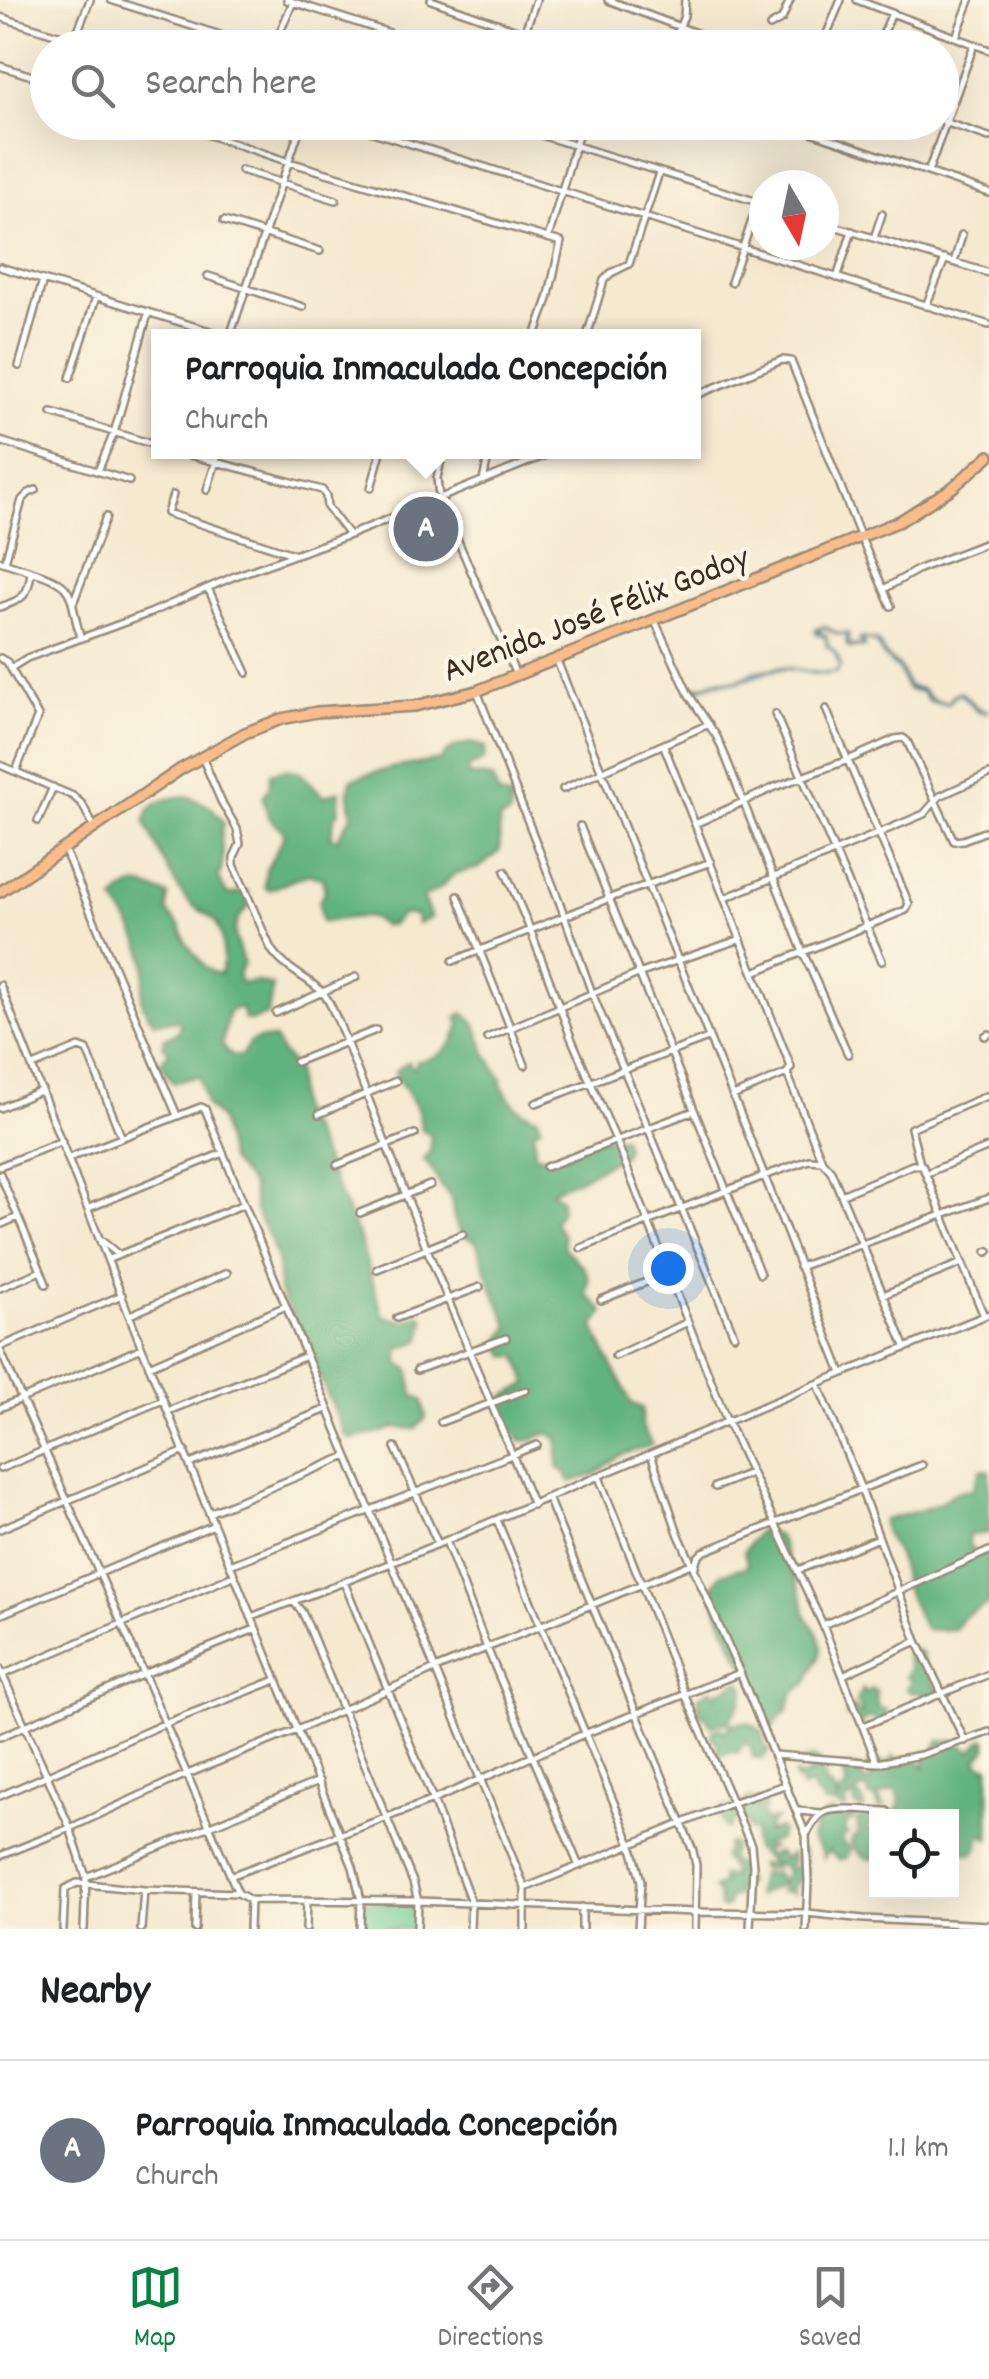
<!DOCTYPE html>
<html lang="en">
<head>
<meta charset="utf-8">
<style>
	:root { --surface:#fff; --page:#f2f2f2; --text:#202124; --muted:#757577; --line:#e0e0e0; --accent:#0b8043 }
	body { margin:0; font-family:Dekko,sans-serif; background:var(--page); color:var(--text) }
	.controls { position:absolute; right:30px; bottom:30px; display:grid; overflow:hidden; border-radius:0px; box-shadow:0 10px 40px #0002 }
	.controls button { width:90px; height:90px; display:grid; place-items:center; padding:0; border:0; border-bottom:2px solid var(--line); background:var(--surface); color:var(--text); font:50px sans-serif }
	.compass { position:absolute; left:749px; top:170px; width:90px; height:90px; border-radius:50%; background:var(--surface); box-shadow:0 10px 40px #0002; rotate:171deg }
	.you { position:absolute; left:668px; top:1268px; width:35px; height:35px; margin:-25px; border:8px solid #fff; border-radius:50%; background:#1a73e8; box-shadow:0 0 0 15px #1a73e833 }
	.badge { display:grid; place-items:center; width:65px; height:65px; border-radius:50%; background:var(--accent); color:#fff; font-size:32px; font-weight:700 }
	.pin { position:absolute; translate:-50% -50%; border:5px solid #fff; box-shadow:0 2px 10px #0006 }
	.popup { position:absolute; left:151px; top:329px; width:550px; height:130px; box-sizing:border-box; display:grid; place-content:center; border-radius:0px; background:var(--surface); filter:drop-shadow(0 2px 8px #0005); font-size:32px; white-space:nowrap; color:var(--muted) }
	.popup b { font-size:38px; color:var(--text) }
	.popup::after { content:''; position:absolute; left:50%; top:100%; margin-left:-20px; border:20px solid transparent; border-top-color:var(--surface) }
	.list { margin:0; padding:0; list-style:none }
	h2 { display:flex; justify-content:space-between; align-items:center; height:130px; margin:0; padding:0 40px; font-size:42px }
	h2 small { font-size:32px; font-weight:400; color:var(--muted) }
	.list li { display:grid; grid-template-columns:65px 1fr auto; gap:30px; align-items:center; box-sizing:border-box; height:180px; padding:0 40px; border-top:2px solid var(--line) }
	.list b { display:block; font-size:38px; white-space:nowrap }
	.list p { margin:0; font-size:32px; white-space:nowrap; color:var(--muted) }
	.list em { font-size:32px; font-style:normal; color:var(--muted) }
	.icon { flex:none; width:55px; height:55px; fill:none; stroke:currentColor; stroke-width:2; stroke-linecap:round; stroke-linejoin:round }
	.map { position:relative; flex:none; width:989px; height:1929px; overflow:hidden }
	.search { position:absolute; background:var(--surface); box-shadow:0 10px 40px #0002; left:30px; right:30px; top:30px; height:110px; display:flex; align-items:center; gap:25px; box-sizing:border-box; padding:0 35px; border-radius:55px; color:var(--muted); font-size:38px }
	.sheet { height:310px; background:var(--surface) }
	nav { display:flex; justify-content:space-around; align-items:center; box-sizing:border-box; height:140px; border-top:2px solid var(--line); background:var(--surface); font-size:28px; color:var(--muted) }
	nav a { display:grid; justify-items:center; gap:5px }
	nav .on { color:var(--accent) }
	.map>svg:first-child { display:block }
	.green { fill:#76cf95; stroke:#587c5a; stroke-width:2.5 }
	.forest { fill:#60b27e; stroke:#4e6e4e; stroke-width:2.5 }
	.water { fill:#4eb8cb; stroke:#447174; stroke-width:2.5 }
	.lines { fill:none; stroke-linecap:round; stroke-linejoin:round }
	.street-casing { stroke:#988a77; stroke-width:10 }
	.primary-casing { stroke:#988a77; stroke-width:14 }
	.street { stroke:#fff; stroke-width:5 }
	.primary { stroke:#f9bc8a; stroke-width:9 }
	.labels { text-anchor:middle; stroke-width:9; stroke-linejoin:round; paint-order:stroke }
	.street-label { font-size:35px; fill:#3b2a1e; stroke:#fcf5e5 }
</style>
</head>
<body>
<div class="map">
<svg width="989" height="1929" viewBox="0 0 989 1929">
	<rect width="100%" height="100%" fill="#fcf5e5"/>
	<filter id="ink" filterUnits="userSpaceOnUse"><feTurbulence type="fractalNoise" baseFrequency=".01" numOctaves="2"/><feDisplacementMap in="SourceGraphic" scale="20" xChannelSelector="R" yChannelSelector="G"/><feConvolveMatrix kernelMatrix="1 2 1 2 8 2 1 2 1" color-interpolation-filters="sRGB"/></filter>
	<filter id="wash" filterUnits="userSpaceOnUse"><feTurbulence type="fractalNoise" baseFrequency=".0048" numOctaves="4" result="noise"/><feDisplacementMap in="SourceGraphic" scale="40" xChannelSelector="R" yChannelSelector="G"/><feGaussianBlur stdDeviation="2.25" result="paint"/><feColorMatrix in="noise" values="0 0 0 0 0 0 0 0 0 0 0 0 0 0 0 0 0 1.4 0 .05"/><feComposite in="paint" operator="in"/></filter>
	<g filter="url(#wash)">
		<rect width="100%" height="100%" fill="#f5e9d0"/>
		<path class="green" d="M 362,1902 L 415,1903 L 414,1929 L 362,1929 Z"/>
		<path class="forest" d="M 471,743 L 486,747 L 484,760 L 468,768 L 468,775 L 492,778 L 499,795 L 511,799 L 510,815 L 499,820 L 500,851 L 479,868 L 454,874 L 440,888 L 423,898 L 431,918 L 417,924 L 416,915 L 402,914 L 391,925 L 383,926 C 369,909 342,921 322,922 L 319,902 L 325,891 L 322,878 L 308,874 L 269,890 L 265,887 L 266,870 L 285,834 C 281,827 277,826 272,821 C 266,815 265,805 263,797 L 269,788 L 271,773 C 303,763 303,778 324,796 L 340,791 L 338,814 L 335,815 L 331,837 L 337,839 L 352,815 C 350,802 346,791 352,779 L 391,768 L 441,760 C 447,749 459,745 471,743 Z
			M 187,796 L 211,807 L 224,823 C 216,841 229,859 218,877 L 226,893 L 231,895 L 239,892 L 249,892 L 248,908 C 227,924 236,942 244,964 L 239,971 L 239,983 L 258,982 L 273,986 L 268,1014 L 253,1021 L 245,1020 L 241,1007 L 229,1011 L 222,1044 L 229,1054 L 238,1057 L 243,1054 L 250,1042 L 259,1039 L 275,1039 L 282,1054 L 289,1060 L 296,1071 L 298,1109 L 314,1137 L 360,1240 L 383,1316 L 405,1321 L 421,1315 L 425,1320 L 421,1340 L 399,1349 L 399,1363 L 408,1368 L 410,1372 L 414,1397 L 419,1397 L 423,1401 L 426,1418 L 415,1429 L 396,1427 L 383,1432 L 350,1439 L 345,1435 L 296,1322 L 279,1291 L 278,1262 L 270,1238 L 255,1211 L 252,1188 L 248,1181 L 229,1161 L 220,1119 L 207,1107 L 199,1076 L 173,1083 L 160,1063 L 169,1052 L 163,1045 L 165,1038 L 178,1032 L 180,1024 L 178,1020 L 154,1022 C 131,997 148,987 145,960 C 143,944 125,914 114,901 C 135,878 141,885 168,895 L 167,911 L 171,917 L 180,926 L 187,944 L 204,966 L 212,972 L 220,974 C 225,960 223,940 218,926 C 213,914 196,911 188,901 C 170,880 158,847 145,823 C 148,800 167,798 187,796 Z
			M 463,1013 C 479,1021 478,1032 484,1048 C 488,1059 496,1069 502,1079 L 500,1082 C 509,1100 517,1112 538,1117 L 541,1127 L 534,1130 L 535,1155 L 551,1157 L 568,1154 L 585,1146 L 596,1137 L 623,1137 L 626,1148 L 622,1156 C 608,1162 597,1170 583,1177 C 573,1182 562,1185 552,1191 L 561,1199 L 561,1211 L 554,1222 L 563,1236 L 564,1248 L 585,1269 L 589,1280 L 586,1294 L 604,1312 L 594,1327 C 604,1355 620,1376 631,1403 L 642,1408 L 642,1427 L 652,1445 L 621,1455 L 594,1475 L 570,1482 L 566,1473 L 558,1467 L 558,1439 L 548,1433 L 530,1440 L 522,1441 L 510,1428 L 502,1401 L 505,1396 L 528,1384 L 518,1357 L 506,1356 C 497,1342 499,1339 509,1328 L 509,1325 L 493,1290 L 476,1241 L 461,1235 L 454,1219 L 451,1198 L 441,1187 L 430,1167 L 423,1159 L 431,1150 L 430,1134 L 421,1129 C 419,1097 404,1096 395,1071 L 409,1062 L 410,1066 L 415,1068 L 417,1061 C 441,1059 455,1045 460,1023 L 457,1018 Z
			M 981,1469 L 989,1470 L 989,1533 L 969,1535 C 967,1543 970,1548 976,1554 L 989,1551 L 989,1603 L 963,1617 L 955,1629 L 926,1630 C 919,1620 905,1591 903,1579 C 901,1571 902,1564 898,1556 C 893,1543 881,1534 883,1520 C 899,1516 914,1513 930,1507 C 951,1499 947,1491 973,1489 Z
			M 758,1531 L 776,1535 L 780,1538 C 786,1558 795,1578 802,1598 C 804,1602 804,1608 805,1613 C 809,1626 821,1630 821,1647 C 822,1659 809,1671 807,1683 L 793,1693 L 787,1712 L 782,1714 L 772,1728 C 758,1716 762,1700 754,1684 C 738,1652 719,1624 712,1588 L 721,1574 L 748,1566 L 744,1552 Z
			M 919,1650 L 923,1656 L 923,1664 L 934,1676 L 931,1683 L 938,1687 L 940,1693 L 930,1697 L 927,1694 L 921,1695 L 917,1691 L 913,1693 L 906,1689 L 912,1680 L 906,1677 L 910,1669 L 906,1654 Z
			M 738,1681 L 745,1686 C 744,1702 736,1709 729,1722 L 712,1725 L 709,1723 L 708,1719 L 699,1713 L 698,1697 L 712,1689 L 716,1695 L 718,1691 L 725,1689 Z
			M 863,1689 L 865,1694 L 872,1689 L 876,1691 L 877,1706 L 887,1711 L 889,1716 L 885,1722 L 876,1723 L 873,1718 L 869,1717 L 859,1726 L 847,1716 L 846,1709 L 853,1706 L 861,1716 L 862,1710 L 856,1700 Z
			M 747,1722 C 756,1728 767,1728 763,1744 L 770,1750 L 762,1759 L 753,1757 L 751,1748 L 747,1742 L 741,1746 L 738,1753 L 731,1751 L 719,1756 L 717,1753 L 719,1743 L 711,1738 L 714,1729 L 721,1728 L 724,1733 L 731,1724 Z
			M 983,1739 L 987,1739 L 987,1747 L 977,1759 L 981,1765 L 989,1766 L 989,1839 L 984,1835 L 980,1837 L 978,1848 L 973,1854 L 961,1852 L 952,1861 L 952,1816 L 880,1816 L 887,1816 L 900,1807 L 899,1796 L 895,1789 L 878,1796 L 884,1807 L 883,1809 L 879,1807 L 875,1798 L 869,1797 L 868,1790 L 860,1789 L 857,1794 L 863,1801 L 864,1809 L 855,1807 L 854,1798 L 851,1797 L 846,1801 L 846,1809 L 839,1808 L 839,1794 L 846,1788 L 844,1771 L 849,1767 L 857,1767 L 862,1778 L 867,1782 L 871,1780 L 873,1777 L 868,1771 L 865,1772 L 863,1770 L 870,1763 L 871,1757 L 875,1756 L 878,1761 L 887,1764 L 893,1756 L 905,1762 L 914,1757 L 925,1767 L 925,1758 L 922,1754 L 935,1750 L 939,1741 L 952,1740 L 972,1751 Z
			M 809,1758 L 817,1759 L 822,1766 L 826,1783 L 837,1794 L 836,1805 L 823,1804 L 823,1800 L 814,1793 L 813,1787 L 808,1785 L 802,1789 L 799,1782 L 794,1779 L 795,1774 L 802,1778 L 811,1774 L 808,1767 L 799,1765 L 799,1761 L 807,1761 Z
			M 747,1798 L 765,1800 L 765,1810 L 764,1811 L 757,1806 L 757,1812 L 762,1813 L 766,1821 L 776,1819 L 768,1827 L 767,1832 L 779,1829 L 782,1831 L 778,1840 L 764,1844 L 765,1847 L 772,1847 L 765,1850 L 765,1858 L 755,1850 L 753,1841 L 755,1831 L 749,1830 L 745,1819 L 740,1817 L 732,1822 L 730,1828 L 726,1828 L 721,1820 L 721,1808 L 740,1805 Z
			M 828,1812 L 832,1812 L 839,1817 L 849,1816 L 854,1819 L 847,1823 L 845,1831 L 848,1834 L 841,1838 L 844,1845 L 851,1848 L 847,1858 L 840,1860 L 828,1851 L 824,1858 L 819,1848 L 811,1839 L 816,1823 Z
			M 872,1816 L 875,1819 L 869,1825 L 868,1829 L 876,1832 L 876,1859 C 864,1860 858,1853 851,1843 L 852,1839 L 859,1834 L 857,1820 Z
			M 730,1843 L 734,1845 L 729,1860 L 742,1867 L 740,1874 L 745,1877 L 747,1883 L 738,1887 L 737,1896 L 729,1898 L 727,1907 L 722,1909 L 719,1907 L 718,1894 L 713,1889 L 724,1882 L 721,1879 L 722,1875 L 732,1876 L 732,1870 L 728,1866 L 729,1861 L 724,1862 L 725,1859 L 722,1856 L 727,1852 L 726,1846 Z
			M 802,1850 C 806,1854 803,1869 805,1876 L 792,1886 L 793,1894 L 787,1891 L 780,1892 L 782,1888 L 781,1884 L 766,1892 L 762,1892 L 759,1896 L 756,1896 L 760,1875 L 765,1872 L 768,1875 L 775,1872 L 781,1881 L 787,1873 L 780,1863 L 775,1865 L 775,1868 L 761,1869 L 759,1864 L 773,1864 L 773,1862 L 768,1861 L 768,1856 L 777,1852 L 784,1859 L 791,1854 L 792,1861 L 789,1864 L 792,1869 L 797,1866 L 797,1853 Z"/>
		<path class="water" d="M 824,626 L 839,634 L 848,633 L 849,646 L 862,645 L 859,639 L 862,638 L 877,641 L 886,656 L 900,667 L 907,686 L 921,689 L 932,699 L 948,703 L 954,694 L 961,692 L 978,709 L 989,712 L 977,711 L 961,694 L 956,694 L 948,704 L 929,701 L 921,691 L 909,690 L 906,687 L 899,670 L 884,657 L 876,642 L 863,639 L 864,647 L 848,648 L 846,643 L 847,634 L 839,635 L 824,628 L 817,632 L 826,635 L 828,646 C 836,651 839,658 841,667 C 827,682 805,670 788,669 C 771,668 756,677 741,681 C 732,684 725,681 717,683 C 709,685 702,688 694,690 L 692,687 L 702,686 L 718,680 L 735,681 L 754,672 L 781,667 L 819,673 L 836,673 L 840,667 L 834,651 L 827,646 L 825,636 L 818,635 L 815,632 L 816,629 Z"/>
	</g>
	<g filter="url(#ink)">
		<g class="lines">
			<g class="street-casing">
				<path id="street" d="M 111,0 L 260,48
					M 287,0 L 436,48
					M 431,0 L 568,48
					M 608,0 L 736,48
					M 857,0 L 989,50
					M 0,17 L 100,48
					M 770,26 L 782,19 L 790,0
					M 956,37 L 970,0
					M 71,48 L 90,0
					M 273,48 L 293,2
					M 519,48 L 536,0
					M 671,48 L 684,16 L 685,0
					M 821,48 L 841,0
					M 877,48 L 892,13
					M 0,66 L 48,81
					M 171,122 L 289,162 L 561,242 L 548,299 L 535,336
					M 341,122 L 989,325
					M 499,122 L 764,204
					M 782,122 L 989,193
					M 944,122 L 989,137
					M 241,170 L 336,200
					M 928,172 L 974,45
					M 224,221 L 320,251
					M 824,223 L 989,273
					M 548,238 L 582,122
					M 874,238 L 882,214
					M 954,262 L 962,235
					M 0,267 L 226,336
					M 208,276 L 303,307
					M 837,278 L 852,231
					M 731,282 L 758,203
					M 926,306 L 945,259
					M 230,336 L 302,122
					M 587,336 L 604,280 L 611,273 L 629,264 L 659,173
					M 19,366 L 43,280
					M 70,378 L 96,297
					M 694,396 L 782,360 L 791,361 L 861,538 L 891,606
					M 52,413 L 158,446
					M 0,441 L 129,481
					M 178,452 L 322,490 L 326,496 L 327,507 L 349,535
					M 443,452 L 437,478 L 439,497 L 516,675
					M 98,471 L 114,433 L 148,314
					M 483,481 L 489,452
					M 371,488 L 381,452
					M 207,490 L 219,452
					M 173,495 L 167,513 L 293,554
					M 0,561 L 31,571
					M 5,562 L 22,500 L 29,493 L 36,490
					M 208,588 L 247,673
					M 884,589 L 919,569 L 989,542
					M 73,603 L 106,517
					M 0,607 C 23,600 29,595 31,571 C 81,586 67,597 81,638
					M 654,619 L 689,695 L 717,737 L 726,758 L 803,952 L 848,1054
					M 0,658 L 7,662 L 38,716 L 16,771
					M 557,661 L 739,1111 L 842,1373
					M 11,668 L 27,658 L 150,613 L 235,576 L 347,536 L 553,452
					M 477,691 L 559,901 L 592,993 L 734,1335
					M 775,714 L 882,961
					M 664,746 L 791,1067 L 787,1073 L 733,1096
					M 202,757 L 221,801 L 237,829 L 240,844 L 234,857 L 234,865 L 271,949 C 284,969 306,976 322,992 C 330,1000 333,1012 338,1021 L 427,1249 L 533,1505
					M 0,765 L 73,796 L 82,804 L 94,827
					M 563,789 L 709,724
					M 38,821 L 53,787
					M 695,824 L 775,787 L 848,760 L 895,739 L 903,738 L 907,741 L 954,841 L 963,840 L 989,830
					M 580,826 L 760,1274
					M 64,849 L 176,1113
					M 505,871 L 530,929 L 572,1040 L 616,1140 L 727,1421 L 823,1625 L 877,1763
					M 458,896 L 525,1065
					M 725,898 L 924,814 L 940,796 L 989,774
					M 453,961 L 610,898 L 711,862
					M 754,972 L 906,910 L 909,904 L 826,709
					M 0,985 L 142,1348 L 353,1867 L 361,1900 L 360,1929
					M 276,1013 L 356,977
					M 985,1036 L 989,1034
					M 487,1038 L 638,974 L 741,939
					M 296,1062 L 376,1030
					M 33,1066 L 79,1047 L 87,1050 L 121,1136
					M 787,1073 L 822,1161
					M 536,1103 L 708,1038
					M 0,1108 L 42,1090
					M 319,1114 L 396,1081
					M 69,1158 L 201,1107 L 205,1109 L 525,1888 L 525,1929
					M 920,1164 L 911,1128 L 989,1095
					M 337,1165 L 415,1134
					M 0,1166 L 62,1141
					M 546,1167 L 694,1111
					M 927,1173 L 989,1147
					M 0,1174 L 41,1271
					M 841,1195 L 912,1165 L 922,1165 L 984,1316
					M 89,1208 L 223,1153
					M 360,1213 L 430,1185
					M 0,1225 L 18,1217
					M 102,1241 L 119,1255
					M 581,1248 L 764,1176 L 809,1160 L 822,1161 L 831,1171 L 905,1346
					M 987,1252 L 989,1251
					M 109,1259 L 244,1204
					M 799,1267 L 989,1198
					M 377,1269 L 463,1234
					M 0,1288 L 41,1271 L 46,1284
					M 883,1295 L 962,1263
					M 601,1300 L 669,1273
					M 130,1315 L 227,1273
					M 397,1318 L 480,1287
					M 0,1347 L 122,1295
					M 0,1350 L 144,1674 L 238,1893 L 250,1900 L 418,1901 L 695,1912 L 807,1913 L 864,1919 L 989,1925
					M 615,1356 L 688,1322
					M 149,1366 L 286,1306
					M 417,1370 L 506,1338
					M 818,1384 L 861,1489 L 917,1641 L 965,1741
					M 0,1408 L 142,1348
					M 168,1411 L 304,1357
					M 441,1422 L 526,1390
					M 395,1447 L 438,1544
					M 651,1454 L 678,1533 L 740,1673 L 806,1835 L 808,1881 L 806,1929
					M 190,1464 L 327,1409
					M 0,1469 L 163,1400
					M 599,1477 L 685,1694 L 751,1845 L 753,1866 L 750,1929
					M 715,1487 L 750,1473
					M 548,1498 L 693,1851 L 696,1865 L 695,1929
					M 209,1513 L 347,1456
					M 497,1520 L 631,1844 L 641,1881 L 638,1929
					M 0,1529 L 185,1451
					M 446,1541 L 487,1648 L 579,1866
					M 230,1565 L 537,1445
					M 694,1570 L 697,1558 L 703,1552 L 922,1465
					M 798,1570 L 879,1538
					M 344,1582 L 433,1800 L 471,1902 L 470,1929
					M 293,1601 L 302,1612 L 308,1625 L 413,1882 L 418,1901 L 417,1929
					M 0,1615 L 214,1525
					M 251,1617 L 344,1582 L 438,1544 L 809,1387 L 989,1314
					M 823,1625 L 989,1551
					M 0,1669 L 70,1828 L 86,1877 L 84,1929
					M 2,1675 L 233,1576
					M 843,1675 L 917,1641
					M 863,1726 L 989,1674
					M 0,1737 L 144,1674 L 255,1629
					M 774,1755 L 877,1763 L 921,1755 L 989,1732
					M 0,1796 L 159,1726 L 276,1680
					M 799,1811 L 821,1813
					M 806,1835 C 810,1829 815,1818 821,1814 C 832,1805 873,1811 887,1811
					M 0,1856 L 70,1828 L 180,1777 L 297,1730 L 435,1669 L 691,1564
					M 230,1876 L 433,1800 L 584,1734 L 740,1673
					M 86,1877 L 319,1781
					M 525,1888 L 734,1802 L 785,1785
					M 582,1907 L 582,1929
					M 63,1929 L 65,1889 L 77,1883 L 144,1890 L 238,1893
					M 141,1929 L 144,1890
					M 195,1929 L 196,1892
					M 249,1929 L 250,1900
					M 306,1929 L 307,1900"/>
			</g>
			<g class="primary-casing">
				<path id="primary" d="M 0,892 L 181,769 L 245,733 L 281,719 L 317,712 L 415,706 L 477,691 L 900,521 L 952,488 L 989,456"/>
			</g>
			<use href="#street" class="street"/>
			<use href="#primary" class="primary"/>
		</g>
	</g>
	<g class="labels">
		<g class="street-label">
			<text transform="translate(595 612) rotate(-21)" y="12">Avenida José Félix Godoy</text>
		</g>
	</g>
</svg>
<div class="controls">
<button><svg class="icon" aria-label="locate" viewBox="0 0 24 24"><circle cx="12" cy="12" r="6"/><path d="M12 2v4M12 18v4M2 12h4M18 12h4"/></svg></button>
</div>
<svg class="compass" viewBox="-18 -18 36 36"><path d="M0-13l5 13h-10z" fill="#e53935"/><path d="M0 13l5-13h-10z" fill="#757577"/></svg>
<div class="you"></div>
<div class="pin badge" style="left:426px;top:529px;background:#6b7280">A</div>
<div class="popup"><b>Parroquia Inmaculada Concepción</b>Church</div>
<div class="search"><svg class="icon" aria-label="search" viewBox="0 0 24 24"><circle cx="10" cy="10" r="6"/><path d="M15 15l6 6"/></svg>Search here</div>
</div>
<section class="sheet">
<h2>Nearby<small></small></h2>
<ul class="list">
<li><span class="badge" style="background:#6b7280">A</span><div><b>Parroquia Inmaculada Concepción</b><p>Church</p></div><em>1.1 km</em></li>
</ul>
</section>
<nav>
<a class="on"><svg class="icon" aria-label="map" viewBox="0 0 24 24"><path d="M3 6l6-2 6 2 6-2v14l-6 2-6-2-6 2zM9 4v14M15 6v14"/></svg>Map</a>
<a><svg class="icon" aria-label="directions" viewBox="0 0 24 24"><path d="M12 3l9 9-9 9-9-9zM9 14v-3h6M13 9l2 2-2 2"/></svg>Directions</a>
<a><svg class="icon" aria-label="saved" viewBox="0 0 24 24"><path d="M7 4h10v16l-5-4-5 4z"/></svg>Saved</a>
</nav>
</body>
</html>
